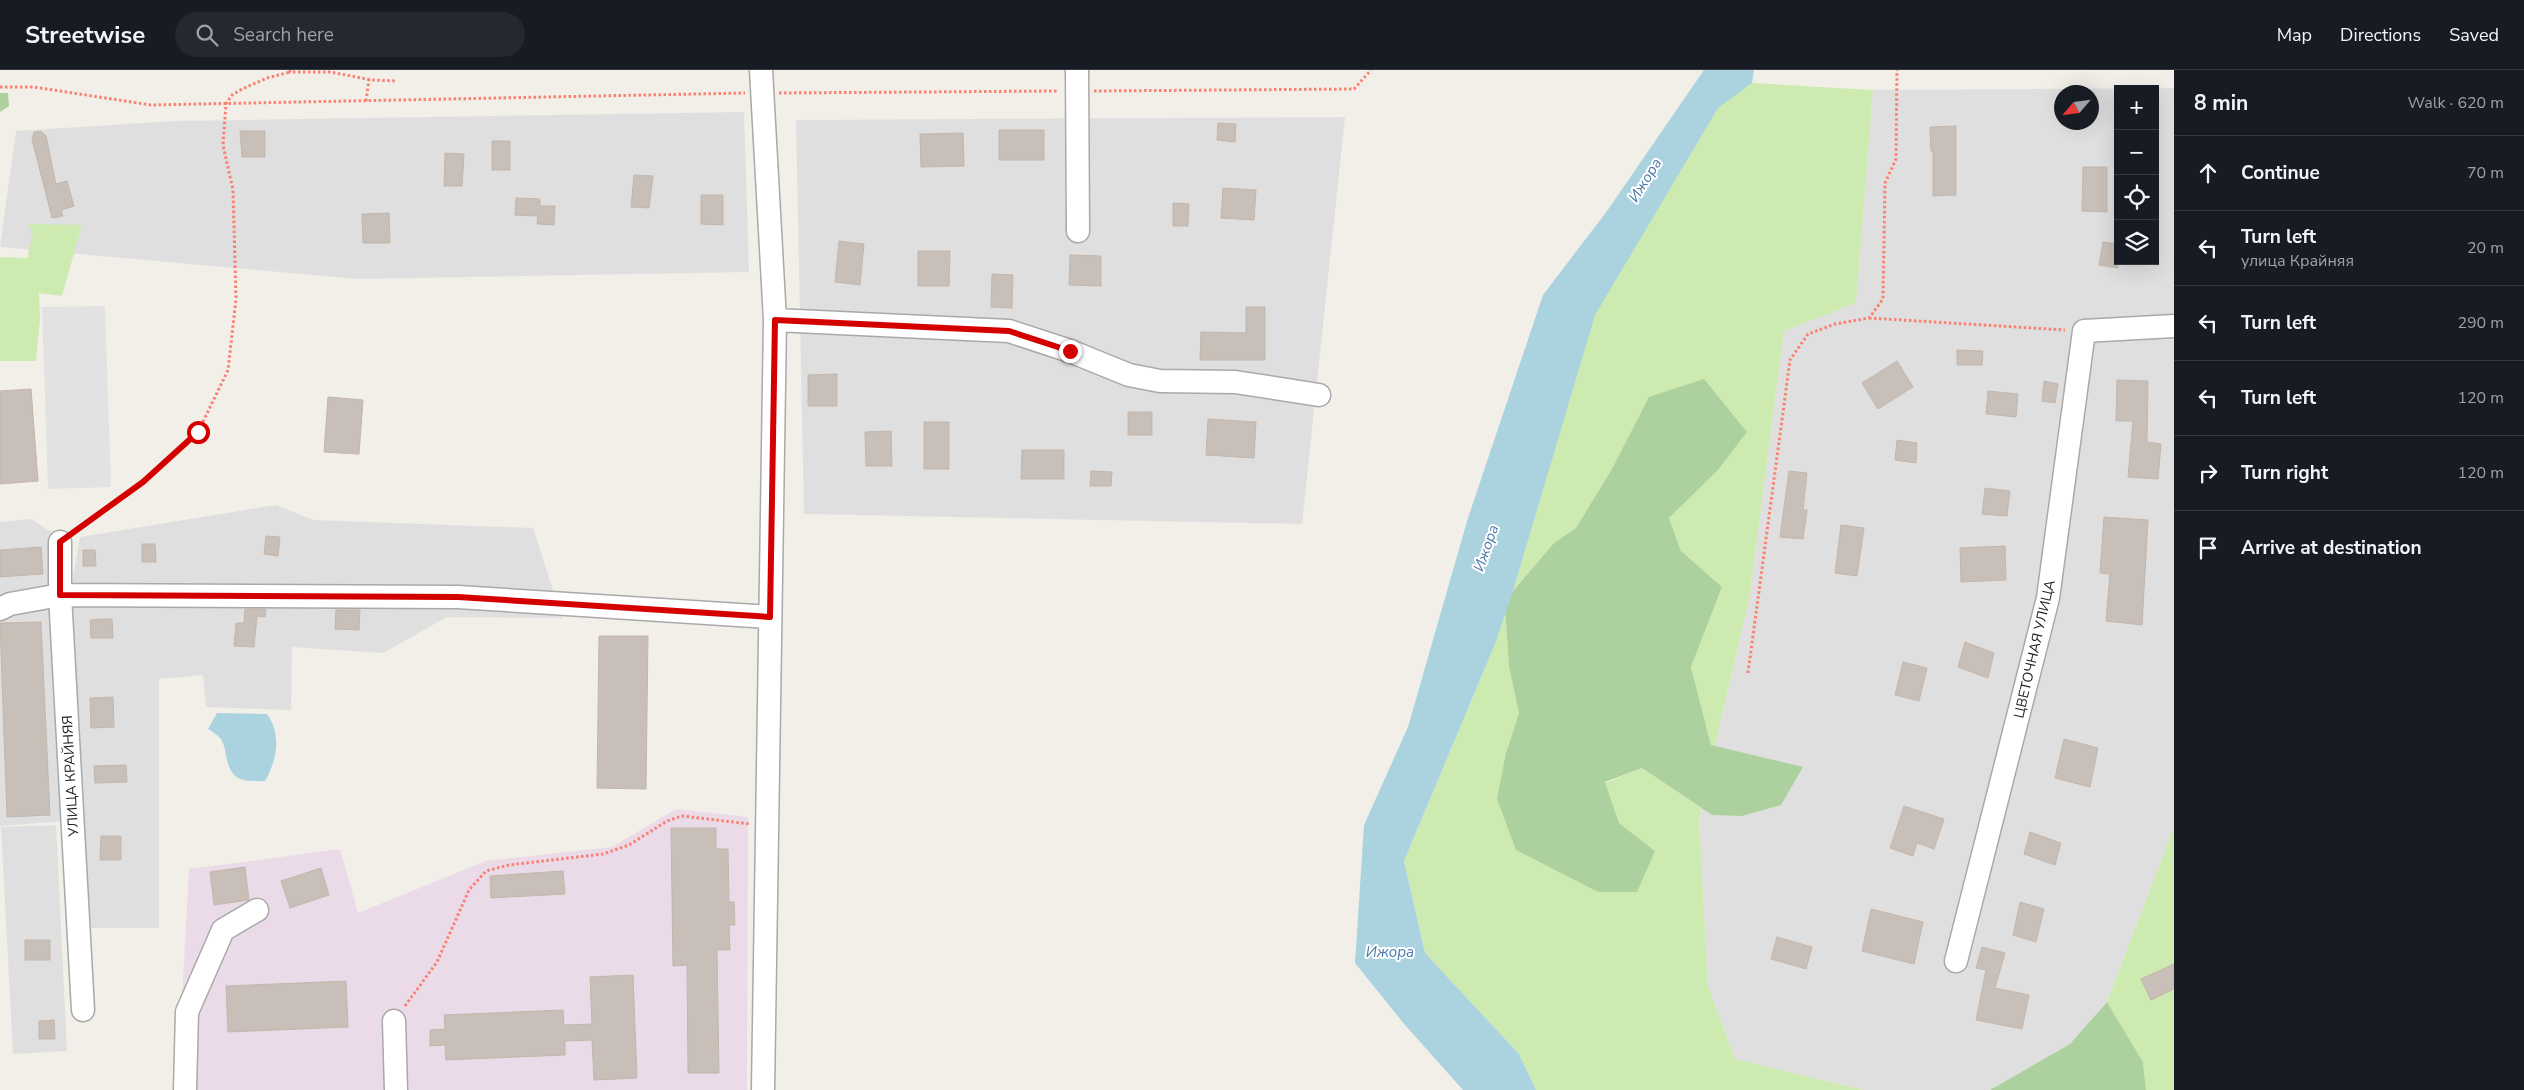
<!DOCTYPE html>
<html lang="en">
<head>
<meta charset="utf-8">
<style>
	:root { --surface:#171b24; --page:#242831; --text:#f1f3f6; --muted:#9ea1a6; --line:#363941 }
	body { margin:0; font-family:"Nunito Sans",sans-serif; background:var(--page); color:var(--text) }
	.controls { position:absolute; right:15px; top:15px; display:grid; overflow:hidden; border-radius:0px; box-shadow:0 5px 20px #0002 }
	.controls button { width:45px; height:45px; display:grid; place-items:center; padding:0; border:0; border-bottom:1px solid var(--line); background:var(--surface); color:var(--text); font:25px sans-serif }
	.compass { position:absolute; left:2054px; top:15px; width:45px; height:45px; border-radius:50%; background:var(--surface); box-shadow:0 5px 20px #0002; rotate:242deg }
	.stop { position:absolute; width:15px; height:15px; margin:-11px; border:4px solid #d40000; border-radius:50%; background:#fff }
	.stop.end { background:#d40000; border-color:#fff; box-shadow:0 1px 5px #0008 }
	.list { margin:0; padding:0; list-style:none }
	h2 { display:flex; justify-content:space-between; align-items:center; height:65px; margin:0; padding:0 20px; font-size:21px }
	h2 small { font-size:16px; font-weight:400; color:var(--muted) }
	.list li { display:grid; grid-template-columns:32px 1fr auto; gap:15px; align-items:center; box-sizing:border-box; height:75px; padding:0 20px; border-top:1px solid var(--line) }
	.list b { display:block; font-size:19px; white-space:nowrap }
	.list p { margin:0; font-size:16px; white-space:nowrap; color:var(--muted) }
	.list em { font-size:16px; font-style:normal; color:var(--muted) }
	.icon { flex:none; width:28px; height:28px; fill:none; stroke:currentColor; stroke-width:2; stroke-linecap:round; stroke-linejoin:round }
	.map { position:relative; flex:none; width:2174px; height:1020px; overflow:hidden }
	header { display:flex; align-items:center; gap:30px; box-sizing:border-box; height:70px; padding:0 25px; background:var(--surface); border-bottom:1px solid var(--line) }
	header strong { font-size:24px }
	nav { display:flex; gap:28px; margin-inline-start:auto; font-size:18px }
	.search { width:350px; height:45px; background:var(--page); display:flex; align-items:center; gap:12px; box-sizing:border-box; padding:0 18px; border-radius:28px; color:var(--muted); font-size:19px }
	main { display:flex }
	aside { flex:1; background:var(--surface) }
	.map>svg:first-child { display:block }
	.residential { fill:#e0dfdf; fill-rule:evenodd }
	.industrial { fill:#ebdbe8 }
	.grass { fill:#cdebb0 }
	.forest { fill:#add19e }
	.parking { fill:#e2e2e2 }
	.water { fill:#aad3df }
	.building { fill:#c7bfb8; stroke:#c4b6ab }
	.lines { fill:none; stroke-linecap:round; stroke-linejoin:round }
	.minor-casing { stroke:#a9a9a9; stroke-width:25 }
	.path { stroke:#fa8072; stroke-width:3; stroke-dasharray:2.5 2.5; stroke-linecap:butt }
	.minor { stroke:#fff; stroke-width:22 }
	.route { stroke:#d40000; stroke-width:6 }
	.labels { text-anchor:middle; stroke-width:4; stroke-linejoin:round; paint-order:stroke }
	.street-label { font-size:14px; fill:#222; stroke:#fff }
	.water-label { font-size:15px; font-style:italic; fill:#4a7aab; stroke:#fff }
</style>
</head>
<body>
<header>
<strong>Streetwise</strong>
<div class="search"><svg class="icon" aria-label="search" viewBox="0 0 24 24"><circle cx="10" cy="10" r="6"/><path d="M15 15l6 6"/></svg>Search here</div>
<nav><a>Map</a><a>Directions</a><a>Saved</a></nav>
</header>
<main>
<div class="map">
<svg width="2174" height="1020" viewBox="0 0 2174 1020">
	<rect width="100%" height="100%" fill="#f2efe9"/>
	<path class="residential" d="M 2174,18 L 2174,757 L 2107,932 L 2070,974 L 1990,1020 L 1863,1020 L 1735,989 L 1708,916 L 1699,747 L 1749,529 L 1784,261 L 1856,233 L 1873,20 ZM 2118,19 L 2155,19 L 2155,191 L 2118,191 ZM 2062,22 L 2092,22 L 2092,52 L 2062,52 Z
		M 744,42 L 749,202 L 358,209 L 0,177 L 16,61 L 174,51 Z
		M 1345,47 L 1302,454 L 804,444 L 796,50 Z
		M 276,435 L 313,450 L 533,458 L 562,548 L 447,547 L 383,583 L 292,577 L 291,640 L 206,637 L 203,605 L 159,609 L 159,858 L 91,858 L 68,536 L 80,467 Z
		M 31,449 L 51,462 L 52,535 L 66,751 L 0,756 L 0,452 Z
		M 56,755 L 67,981 L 13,984 L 1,757 Z"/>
	<path class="industrial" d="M 676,739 L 748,747 L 747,1020 L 177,1020 L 189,799 L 340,779 L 358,843 L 486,791 L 612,777 Z"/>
	<path class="grass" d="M 1752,13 L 1873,20 L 1856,233 L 1784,261 L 1749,529 L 1715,676 L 1711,675 L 1691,597 L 1722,517 L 1681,481 L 1669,448 L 1718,400 L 1747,362 L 1613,397 L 1576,458 L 1554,473 L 1513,521 L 1594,245 L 1718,37 Z
		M 28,154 L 82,155 L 62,226 L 39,223 L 40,250 L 36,291 L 0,291 L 0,187 L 27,188 L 33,164 Z
		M 1505,539 L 1509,597 L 1519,643 L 1506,683 L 1655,781 L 1619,753 L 1605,713 L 1642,698 L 1701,738 L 1699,747 L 1708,916 L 1735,989 L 1863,1020 L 1536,1020 L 1519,984 L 1425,883 L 1404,791 L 1495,574 Z
		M 2174,757 L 2174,1020 L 2146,1020 L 2143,992 L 2107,932 Z"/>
	<path class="forest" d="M 0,23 L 8,23 L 9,36 L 0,42 Z
		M 1704,309 L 1747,362 L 1718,400 L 1669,448 L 1681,481 L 1722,517 L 1691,597 L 1711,675 L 1803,697 L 1781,735 L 1742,746 L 1712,745 L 1642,698 L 1605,712 L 1619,753 L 1655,781 L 1637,822 L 1598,822 L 1516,780 L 1497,729 L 1506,683 L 1519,643 L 1509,597 L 1505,539 L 1513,521 L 1554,473 L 1576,458 L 1613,397 L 1649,327 Z
		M 2107,932 L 2143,992 L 2146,1020 L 1990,1020 L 2070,974 Z"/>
	<path class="parking" d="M 105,236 L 111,417 L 48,419 L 42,237 Z"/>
	<path class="water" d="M 1704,0 L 1754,0 L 1752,13 L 1718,38 L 1595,245 L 1513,521 L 1495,574 L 1404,791 L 1425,883 L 1519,984 L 1536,1020 L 1463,1020 L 1405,955 L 1355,893 L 1364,755 L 1408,657 L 1468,448 L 1543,225 L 1607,141 Z
		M 217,643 L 267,644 C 282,665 277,690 265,711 C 237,712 230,709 225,680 C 224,675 222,669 218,666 C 215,663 211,661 208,659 Z"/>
	<path class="building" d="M 1218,53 L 1236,54 L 1235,72 L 1217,70 Z
		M 1956,56 L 1956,125 L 1933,126 L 1933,81 L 1931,81 L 1930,57 Z
		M 999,60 L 1044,60 L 1044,90 L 999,90 Z
		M 41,61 L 46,66 L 56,114 L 67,111 L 74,136 L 61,140 L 63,146 L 52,148 L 32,69 L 34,62 Z
		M 240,61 L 265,61 L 265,87 L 242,87 Z
		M 963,63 L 964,96 L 921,97 L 920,64 Z
		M 492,71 L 510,71 L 510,100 L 492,100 Z
		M 445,83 L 464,84 L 462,116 L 444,116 Z
		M 2083,97 L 2107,97 L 2107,142 L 2082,141 Z
		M 634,105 L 653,106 L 649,138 L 631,137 Z
		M 1223,118 L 1256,120 L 1254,150 L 1221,148 Z
		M 701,125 L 723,125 L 723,155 L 701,154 Z
		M 516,128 L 540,129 L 540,136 L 555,136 L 554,155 L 537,154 L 538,146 L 515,145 Z
		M 1173,133 L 1189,134 L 1188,156 L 1173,156 Z
		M 389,143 L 390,173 L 363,173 L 362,144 Z
		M 839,171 L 864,174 L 860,215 L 835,212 Z
		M 2103,172 L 2118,174 L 2118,198 L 2099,195 Z
		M 918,181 L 950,181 L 949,216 L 918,216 Z
		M 1070,185 L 1101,186 L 1101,216 L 1069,215 Z
		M 992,204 L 1013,205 L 1012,238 L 991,237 Z
		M 1246,237 L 1265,237 L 1265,290 L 1200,290 L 1201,262 L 1246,263 Z
		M 1957,280 L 1983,281 L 1982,295 L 1957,295 Z
		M 1897,291 L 1913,317 L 1878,339 L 1862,313 Z
		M 837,304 L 837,336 L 808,336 L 808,305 Z
		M 2117,310 L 2148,311 L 2147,372 L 2161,374 L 2158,409 L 2128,407 L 2133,351 L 2116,351 Z
		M 2044,311 L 2058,314 L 2055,333 L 2042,331 Z
		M 31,319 L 38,411 L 0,414 L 0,321 Z
		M 1988,321 L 2018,324 L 2016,347 L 1986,344 Z
		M 328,327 L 363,330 L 359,384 L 324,382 Z
		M 1128,342 L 1152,342 L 1152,365 L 1128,365 Z
		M 1208,349 L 1256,352 L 1254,388 L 1206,385 Z
		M 924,352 L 949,352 L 949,399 L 924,399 Z
		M 891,361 L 892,396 L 866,396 L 865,362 Z
		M 1897,370 L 1917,373 L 1916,393 L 1895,390 Z
		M 1022,380 L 1064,380 L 1064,409 L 1021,409 Z
		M 1091,401 L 1112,402 L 1111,416 L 1090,416 Z
		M 1789,401 L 1807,403 L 1803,440 L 1807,440 L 1803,469 L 1780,467 Z
		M 1985,418 L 2010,421 L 2007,446 L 1982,444 Z
		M 2104,447 L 2148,450 L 2142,555 L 2106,551 L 2110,504 L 2100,503 Z
		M 1841,455 L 1864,458 L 1857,506 L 1835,503 Z
		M 266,466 L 280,467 L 278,486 L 264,484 Z
		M 142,474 L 155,474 L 156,492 L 142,492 Z
		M 2005,476 L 2006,510 L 1961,512 L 1960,478 Z
		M 41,477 L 43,504 L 0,507 L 0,480 Z
		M 83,480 L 95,480 L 96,496 L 83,496 Z
		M 245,539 L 266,539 L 265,547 L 257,546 L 254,577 L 234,576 L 236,553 L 244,553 Z
		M 336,540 L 360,540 L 359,560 L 335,559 Z
		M 103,549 L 112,549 L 113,568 L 91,568 L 90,550 Z
		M 41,552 L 50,745 L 7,747 L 0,553 Z
		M 599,566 L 648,566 L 646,719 L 597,718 Z
		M 1965,572 L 1994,583 L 1988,608 L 1958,597 Z
		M 1903,592 L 1927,598 L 1919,631 L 1895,625 Z
		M 113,627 L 114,657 L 91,658 L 90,628 Z
		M 2064,669 L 2098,678 L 2090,717 L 2055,708 Z
		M 126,695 L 127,712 L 95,713 L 94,696 Z
		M 1904,736 L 1944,749 L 1934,779 L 1917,773 L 1913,786 L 1890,778 Z
		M 671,758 L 716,758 L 716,779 L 728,779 L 729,832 L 734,832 L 735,855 L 729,855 L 730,880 L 717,880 L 719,1003 L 688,1003 L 687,895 L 673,896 Z
		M 2030,762 L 2061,773 L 2055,795 L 2024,784 Z
		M 101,766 L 121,766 L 121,790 L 100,790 Z
		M 245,797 L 249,830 L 214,835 L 210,802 Z
		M 321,798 L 329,825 L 290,838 L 281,811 Z
		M 563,801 L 565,824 L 491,828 L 490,806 Z
		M 2020,832 L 2044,839 L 2036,872 L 2013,865 Z
		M 1871,839 L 1923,852 L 1914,894 L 1862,881 Z
		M 1777,867 L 1812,877 L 1806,899 L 1771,889 Z
		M 25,870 L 50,870 L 50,890 L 25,890 Z
		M 1982,877 L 2005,883 L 1995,918 L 2029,925 L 2022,959 L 1976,950 L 1986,900 L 1976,898 Z
		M 2174,894 L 2174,919 L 2151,930 L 2141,909 Z
		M 633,905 L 637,1008 L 594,1010 L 592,970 L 565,971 L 565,985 L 446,990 L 445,975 L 430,976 L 430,960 L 445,959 L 444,945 L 563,940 L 564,955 L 592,954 L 590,907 Z
		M 346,911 L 348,957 L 228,962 L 226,916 Z
		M 54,950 L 55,969 L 39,969 L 39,951 Z"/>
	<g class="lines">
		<g class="minor-casing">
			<path id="minor" d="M 761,0 L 775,250 L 763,1020
				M 1077,0 L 1078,161
				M 775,250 L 1009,261 L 1070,281 L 1129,305 L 1160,311 L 1235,312 L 1319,325
				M 60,472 L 60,525 L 83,940
				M 0,539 L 10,534 L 60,525 L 458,527 L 770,547
				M 1956,891 L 2048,528 L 2084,261 L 2174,256
				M 394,951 L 396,1020
				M 185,1020 L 187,942 L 223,860 L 257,840"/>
		</g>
		<path class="path" d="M 290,0 L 290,2 L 330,2 L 372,10 L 397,11
			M 0,17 L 34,17 L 151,35 L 745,23
			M 1094,21 L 1354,19 L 1371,0
			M 779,23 L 1058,21
			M 366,31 L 369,9
			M 1869,248 L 2065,260
			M 75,462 L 143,412 L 198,362 L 228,300 L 236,229 L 233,120 L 223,75 L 226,34 L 232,25 L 242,19 L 267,8 L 290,2
			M 1748,603 L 1790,290 L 1808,264 L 1835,254 L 1869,248 L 1883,229 L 1885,113 L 1896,89 L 1897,0
			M 405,936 L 437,892 L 469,820 L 486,801 L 509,795 L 603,784 L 629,775 L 667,751 L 682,746 L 750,754"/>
		<use href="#minor" class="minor"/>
	</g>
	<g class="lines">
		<path class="route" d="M 198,362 L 143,412 L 60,472 L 60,525 L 458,527 L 770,547 L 775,250 L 1009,261 L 1070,281"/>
	</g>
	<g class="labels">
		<g class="street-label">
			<text transform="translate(2034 579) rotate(-77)" y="5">ЦВЕТОЧНАЯ УЛИЦА</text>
			<text transform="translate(70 706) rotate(-93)" y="5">УЛИЦА КРАЙНЯЯ</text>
		</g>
		<g class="water-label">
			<text transform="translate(1645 110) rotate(-58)" y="5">Ижора</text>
			<text transform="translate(1486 478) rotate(-71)" y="5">Ижора</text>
			<text x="1390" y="887">Ижора</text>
		</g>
	</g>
</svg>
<div class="controls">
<button>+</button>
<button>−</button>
<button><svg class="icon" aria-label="locate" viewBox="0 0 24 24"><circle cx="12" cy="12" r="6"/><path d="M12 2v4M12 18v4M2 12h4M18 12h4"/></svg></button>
<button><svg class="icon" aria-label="layers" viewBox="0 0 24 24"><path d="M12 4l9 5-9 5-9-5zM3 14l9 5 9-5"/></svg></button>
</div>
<svg class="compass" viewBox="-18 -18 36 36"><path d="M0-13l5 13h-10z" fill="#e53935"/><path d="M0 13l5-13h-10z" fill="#9ea1a6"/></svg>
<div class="stop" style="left:198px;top:362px"></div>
<div class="stop end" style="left:1070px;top:281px"></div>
</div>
<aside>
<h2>8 min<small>Walk · 620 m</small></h2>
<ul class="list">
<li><svg class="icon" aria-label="ahead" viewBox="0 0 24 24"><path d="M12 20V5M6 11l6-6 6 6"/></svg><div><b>Continue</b></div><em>70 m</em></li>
<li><svg class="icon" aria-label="left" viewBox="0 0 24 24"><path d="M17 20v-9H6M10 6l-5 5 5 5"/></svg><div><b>Turn left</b><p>улица Крайняя</p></div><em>20 m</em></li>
<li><svg class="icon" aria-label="left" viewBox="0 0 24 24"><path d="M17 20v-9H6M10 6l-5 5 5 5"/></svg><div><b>Turn left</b></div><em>290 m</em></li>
<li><svg class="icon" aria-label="left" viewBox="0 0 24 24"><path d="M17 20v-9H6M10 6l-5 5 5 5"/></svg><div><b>Turn left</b></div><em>120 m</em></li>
<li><svg class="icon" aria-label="right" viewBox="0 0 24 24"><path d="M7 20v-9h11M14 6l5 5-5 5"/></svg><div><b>Turn right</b></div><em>120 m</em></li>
<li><svg class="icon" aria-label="arrive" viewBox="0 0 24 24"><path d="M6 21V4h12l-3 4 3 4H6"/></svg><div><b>Arrive at destination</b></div></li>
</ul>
</aside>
</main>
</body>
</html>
